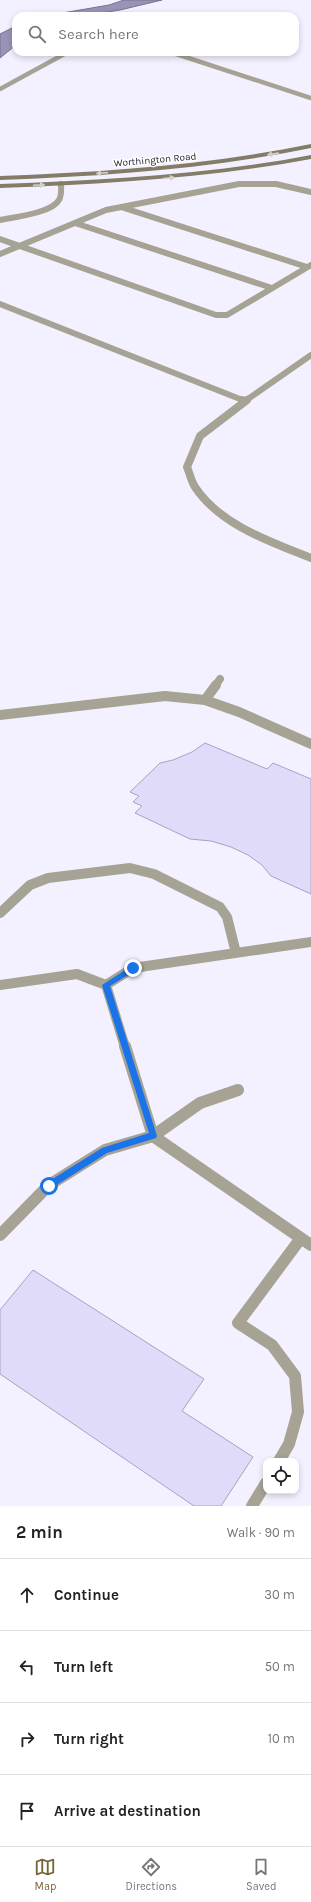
<!DOCTYPE html>
<html lang="en">
<head>
<meta charset="utf-8">
<style>
	:root { --surface:#fff; --page:#f2f2f2; --text:#222; --muted:#767676; --line:#e0e0e0; --accent:#756634 }
	body { margin:0; font-family:Karla,sans-serif; background:var(--page); color:var(--text) }
	.controls { position:absolute; right:12px; bottom:12px; display:grid; overflow:hidden; border-radius:8px; box-shadow:0 2px 6px #0003 }
	.controls button { width:36px; height:36px; display:grid; place-items:center; padding:0; border:0; border-bottom:1px solid var(--line); background:var(--surface); color:var(--text); font:20px sans-serif }
	.stop { position:absolute; width:12px; height:12px; margin:-9px; border:3px solid #1a73e8; border-radius:50%; background:#fff }
	.stop.end { background:#1a73e8; border-color:#fff; box-shadow:0 1px 4px #0008 }
	.list { margin:0; padding:0; list-style:none }
	h2 { display:flex; justify-content:space-between; align-items:center; height:52px; margin:0; padding:0 16px; font-size:17px }
	h2 small { font-size:13px; font-weight:400; color:var(--muted) }
	.list li { display:grid; grid-template-columns:26px 1fr auto; gap:12px; align-items:center; box-sizing:border-box; height:72px; padding:0 16px; border-top:1px solid var(--line) }
	.list b { display:block; font-size:15px; white-space:nowrap }
	.list em { font-size:13px; font-style:normal; color:var(--muted) }
	.icon { flex:none; width:22px; height:22px; fill:none; stroke:currentColor; stroke-width:2; stroke-linecap:round; stroke-linejoin:round }
	.map { position:relative; flex:none; width:311px; height:1506px; overflow:hidden }
	.search { position:absolute; background:var(--surface); box-shadow:0 2px 6px #0003; left:12px; right:12px; top:12px; height:44px; display:flex; align-items:center; gap:10px; box-sizing:border-box; padding:0 14px; border-radius:12px; color:var(--muted); font-size:15px }
	.sheet { height:340px; background:var(--surface) }
	nav { display:flex; justify-content:space-around; align-items:center; box-sizing:border-box; height:56px; border-top:1px solid var(--line); background:var(--surface); font-size:11px; color:var(--muted) }
	nav a { display:grid; justify-items:center; gap:2px }
	nav .on { color:var(--accent) }
	.map>svg:first-child { display:block }
	.water { fill:#9994b7; stroke:#76728e }
	.building { fill:#dfdbf9; stroke:#a6a2c2 }
	.lines { fill:none; stroke-linecap:round; stroke-linejoin:round }
	.service-far4 { stroke:#a7a394; stroke-width:4.5 }
	.service-far3 { stroke:#a7a394; stroke-width:6 }
	.service-far2 { stroke:#a7a394; stroke-width:8 }
	.service-far1 { stroke:#a7a394; stroke-width:10 }
	.service { stroke:#a7a394; stroke-width:12 }
	.secondary { fill:#837c67; fill-rule:evenodd }
	.oneway { fill:#d4d1ca }
	.route { fill:#1a73e8 }
	.labels { text-anchor:middle; stroke-width:3; stroke-linejoin:round; paint-order:stroke }
	.far-street-label { font-size:10px; fill:#262430; stroke:#fff }
</style>
</head>
<body>
<div class="map">
<svg width="311" height="1506" viewBox="0 0 311 1506">
	<rect width="100%" height="100%" fill="#f3f1ff"/>
	<path class="water" d="M 124,0 L 162,0 L 120,10 L 82,16 L 45,16 L 109,5 Z
		M 16,26 L 16,45 L 0,58 L 0,34 Z"/>
	<path class="building" d="M 205,743 L 267,769 L 273,763 L 311,779 L 311,894 L 271,876 L 262,865 L 248,855 L 231,847 L 211,841 L 190,839 L 135,813 L 142,806 L 133,802 L 139,796 L 130,792 L 160,763 L 173,760 L 192,752 Z
		M 33,1270 L 204,1379 L 182,1411 L 253,1457 L 221,1506 L 194,1506 L 0,1374 L 0,1310 Z"/>
	<g class="lines">
		<path class="service-far4" d="M 170,52 L 311,98
			M 0,89 L 68,52"/>
		<path class="service-far3" d="M 124,208 L 307,267
			M 0,220 C 14,217 52,213 59,200 C 62,195 61,189 61,184
			M 75,223 L 272,288
			M 0,239 L 216,315 L 227,315 L 311,265
			M 0,254 L 106,210 L 239,184 L 276,184 L 311,192
			M 0,304 L 245,401
			M 245,401 L 311,355"/>
		<path class="service-far2" d="M 242,400 L 245,401
			M 247,400 L 200,436 L 187,467 C 190,474 191,481 195,487 C 220,525 271,542 311,558
			M 215,686 L 220,679"/>
		<path class="service-far1" d="M 205,700 L 216,685
			M 0,715 L 165,696 L 205,700 L 239,712 L 311,744
			M 0,913 L 30,885 L 48,878 L 130,868 L 154,874 L 220,907 L 227,917 L 236,953
			M 0,985 L 77,974 L 106,985 L 133,968 L 311,942
			M 106,985 L 125,1047"/>
		<path class="service" d="M 125,1046 L 153,1136 L 311,1245
			M 0,1235 L 49,1185 L 105,1150 L 153,1136 L 200,1103 L 238,1090
			M 279,1461 L 289,1444 L 298,1412 L 295,1376 L 272,1345 L 238,1323 L 301,1238
			M 252,1506 L 266,1483"/>
		<path class="secondary" d="M 311,144 L 311,148 C 208,169 105,176 0,180 L 0,176 C 105,172 208,165 311,144 Z
			M 311,155 L 311,159 C 208,178 105,184 0,188 L 0,184 C 105,180 208,175 311,155 Z"/>
	</g>
	<defs><path id="oneway-solid" d="M-6-.8H1V-3.2L6.5 0L1 3.2V.8H-6Z"/></defs>
	<g class="oneway">
		<use href="#oneway-solid" transform="translate(273 154) rotate(172)"/>
		<use href="#oneway-solid" transform="translate(102 173) rotate(176)"/>
		<use href="#oneway-solid" transform="translate(169 178) rotate(-5)"/>
		<use href="#oneway-solid" transform="translate(39 185) rotate(-2)"/>
	</g>
	<path class="route" d="M 133,965 L 136,966 L 136,970 L 110,986 L 157,1136 L 156,1138 L 107,1153 L 52,1188 L 46,1188 L 46,1183 L 102,1148 L 149,1133 L 102,985 Z"/>
	<g class="labels">
		<g class="far-street-label">
			<text transform="translate(155 159) rotate(-5)" y="4">Worthington Road</text>
		</g>
	</g>
</svg>
<div class="controls">
<button><svg class="icon" aria-label="locate" viewBox="0 0 24 24"><circle cx="12" cy="12" r="6"/><path d="M12 2v4M12 18v4M2 12h4M18 12h4"/></svg></button>
</div>
<div class="stop" style="left:49px;top:1186px"></div>
<div class="stop end" style="left:133px;top:968px"></div>
<div class="search"><svg class="icon" aria-label="search" viewBox="0 0 24 24"><circle cx="10" cy="10" r="6"/><path d="M15 15l6 6"/></svg>Search here</div>
</div>
<section class="sheet">
<h2>2 min<small>Walk · 90 m</small></h2>
<ul class="list">
<li><svg class="icon" aria-label="ahead" viewBox="0 0 24 24"><path d="M12 20V5M6 11l6-6 6 6"/></svg><div><b>Continue</b></div><em>30 m</em></li>
<li><svg class="icon" aria-label="left" viewBox="0 0 24 24"><path d="M17 20v-9H6M10 6l-5 5 5 5"/></svg><div><b>Turn left</b></div><em>50 m</em></li>
<li><svg class="icon" aria-label="right" viewBox="0 0 24 24"><path d="M7 20v-9h11M14 6l5 5-5 5"/></svg><div><b>Turn right</b></div><em>10 m</em></li>
<li><svg class="icon" aria-label="arrive" viewBox="0 0 24 24"><path d="M6 21V4h12l-3 4 3 4H6"/></svg><div><b>Arrive at destination</b></div></li>
</ul>
</section>
<nav>
<a class="on"><svg class="icon" aria-label="map" viewBox="0 0 24 24"><path d="M3 6l6-2 6 2 6-2v14l-6 2-6-2-6 2zM9 4v14M15 6v14"/></svg>Map</a>
<a><svg class="icon" aria-label="directions" viewBox="0 0 24 24"><path d="M12 3l9 9-9 9-9-9zM9 14v-3h6M13 9l2 2-2 2"/></svg>Directions</a>
<a><svg class="icon" aria-label="saved" viewBox="0 0 24 24"><path d="M7 4h10v16l-5-4-5 4z"/></svg>Saved</a>
</nav>
</body>
</html>
